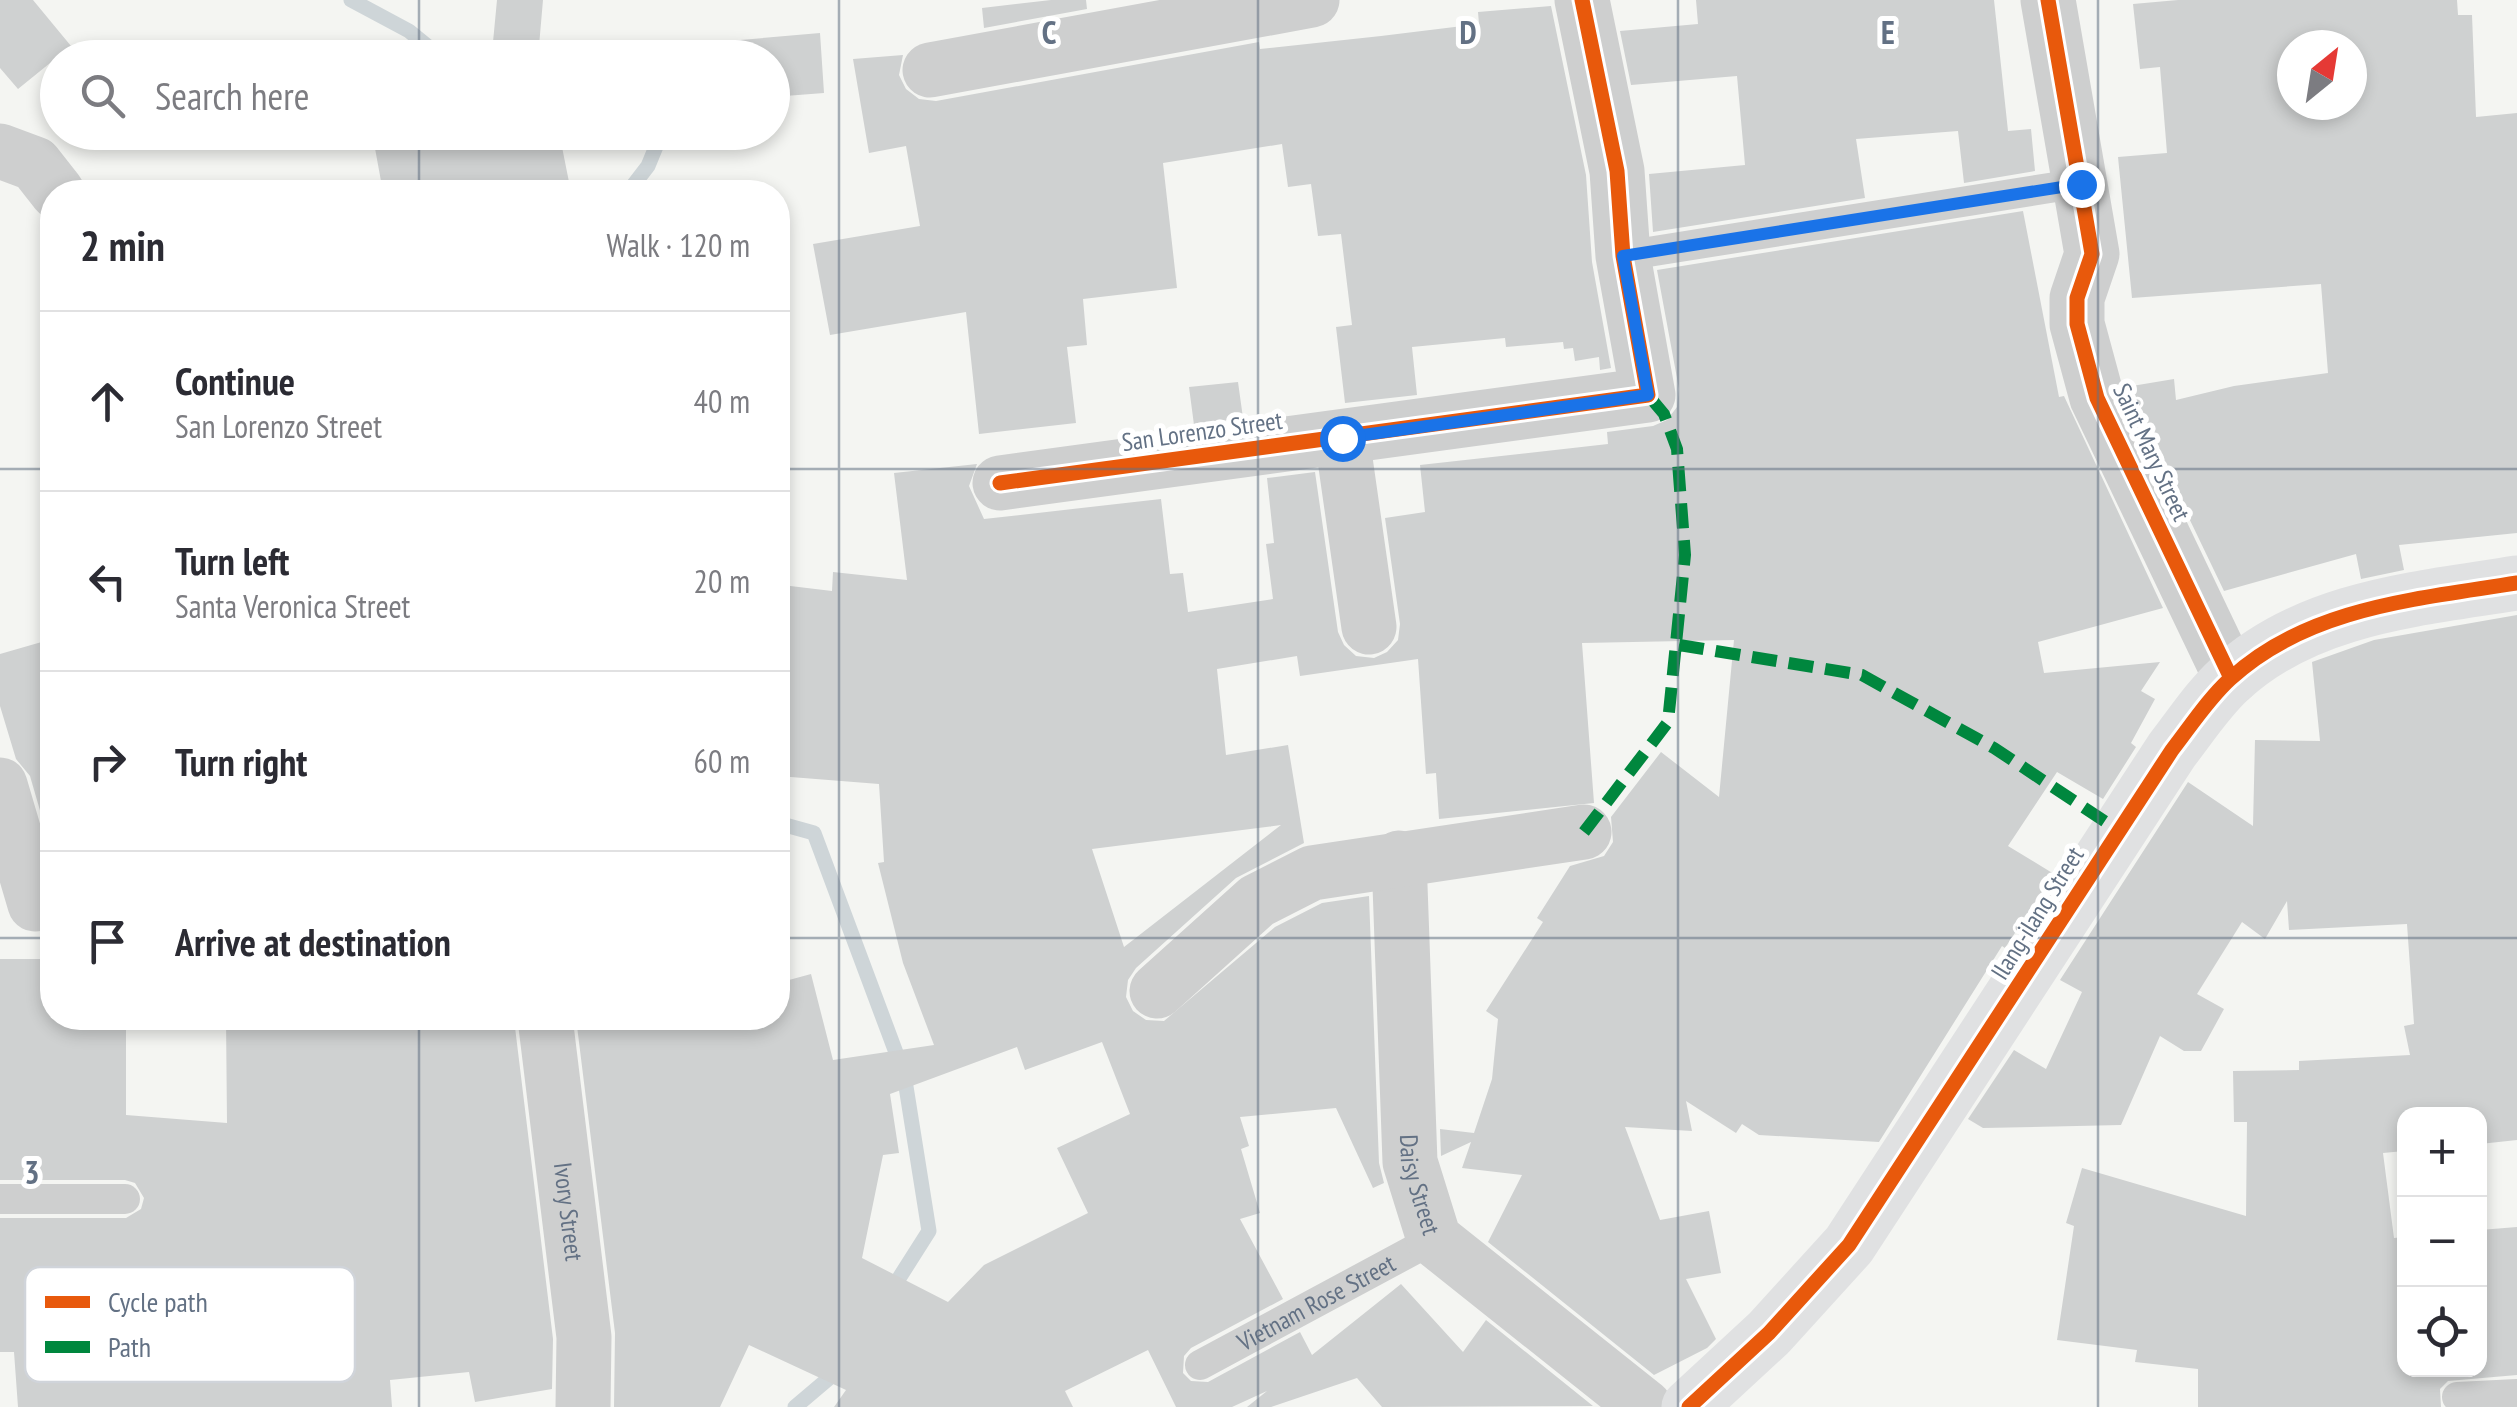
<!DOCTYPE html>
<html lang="en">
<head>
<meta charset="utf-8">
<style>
	:root { --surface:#fff; --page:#f2f2f3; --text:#2b2b33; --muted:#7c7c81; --line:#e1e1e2 }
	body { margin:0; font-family:"PT Sans Narrow",sans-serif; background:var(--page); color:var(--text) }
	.controls { position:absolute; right:30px; bottom:30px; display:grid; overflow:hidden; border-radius:20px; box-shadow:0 5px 15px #0003 }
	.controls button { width:90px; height:90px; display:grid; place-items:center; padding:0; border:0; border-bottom:2px solid var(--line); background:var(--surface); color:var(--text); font:50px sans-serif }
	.compass { position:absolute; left:2277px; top:30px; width:90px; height:90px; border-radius:50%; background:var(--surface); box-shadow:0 5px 15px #0003; rotate:30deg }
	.stop { position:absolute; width:30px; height:30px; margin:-22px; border:8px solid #1a73e8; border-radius:50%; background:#fff }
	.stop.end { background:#1a73e8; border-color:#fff; box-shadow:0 2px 10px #0008 }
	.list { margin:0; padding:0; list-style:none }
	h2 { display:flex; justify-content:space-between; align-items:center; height:130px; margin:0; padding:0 40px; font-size:42px }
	h2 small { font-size:32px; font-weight:400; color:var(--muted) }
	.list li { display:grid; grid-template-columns:65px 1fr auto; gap:30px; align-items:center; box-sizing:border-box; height:180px; padding:0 40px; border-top:2px solid var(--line) }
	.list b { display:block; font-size:38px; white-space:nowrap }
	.list p { margin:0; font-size:32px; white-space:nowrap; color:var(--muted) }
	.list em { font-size:32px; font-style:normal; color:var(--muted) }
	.icon { flex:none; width:55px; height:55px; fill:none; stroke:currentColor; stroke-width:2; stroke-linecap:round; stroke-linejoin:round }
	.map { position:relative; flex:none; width:2517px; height:1407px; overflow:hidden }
	.search { position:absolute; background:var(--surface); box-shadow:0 5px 15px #0003; left:40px; top:40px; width:750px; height:110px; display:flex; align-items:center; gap:25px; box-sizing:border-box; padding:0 35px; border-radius:55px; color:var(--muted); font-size:38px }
	.panel { position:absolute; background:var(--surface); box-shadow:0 5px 15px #0003; left:40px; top:180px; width:750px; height:850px; border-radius:40px }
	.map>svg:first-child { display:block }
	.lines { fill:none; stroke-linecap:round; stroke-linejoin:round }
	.stream { stroke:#ced5d8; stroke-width:15 }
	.building { fill:#cfd1d1; fill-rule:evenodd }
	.lane { stroke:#cecfcf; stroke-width:30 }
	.street { stroke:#cecfcf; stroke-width:55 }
	.secondary { stroke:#e0e1e2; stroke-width:55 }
	.quiet { stroke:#00873e; stroke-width:12; stroke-dasharray:25 12; stroke-linecap:butt }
	.cycleway-casing { stroke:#fff; stroke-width:21 }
	.cycleway { stroke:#e8590c; stroke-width:15 }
	.route { stroke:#1a73e8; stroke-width:12 }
	.grid { fill:none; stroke:#637184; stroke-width:2.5; stroke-opacity:0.55 }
	.labels { text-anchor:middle; stroke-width:10; stroke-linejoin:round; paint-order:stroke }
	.street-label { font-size:25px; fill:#637184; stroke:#fff }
	.key { fill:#fff; stroke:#d0d4da; stroke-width:2.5 }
	.key-label { font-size:28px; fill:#637184 }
	.grid-label { font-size:32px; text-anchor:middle; font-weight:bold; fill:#637184; stroke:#fff; stroke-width:10; stroke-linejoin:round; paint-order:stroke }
</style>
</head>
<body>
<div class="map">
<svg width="2517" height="1407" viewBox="0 0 2517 1407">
	<rect width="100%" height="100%" fill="#f4f5f2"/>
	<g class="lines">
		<path class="stream" d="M 351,0 L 409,31 L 442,58
			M 628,192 L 648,166 L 662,132
			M 778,823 L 814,833 L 904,1074 L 929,1231 L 889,1294
			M 795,1407 L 841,1368"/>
	</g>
	<path class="building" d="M 0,0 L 33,0 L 71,46 L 18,89 L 0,68 Z
		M 497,0 L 543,0 L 539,46 L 493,42 Z
		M 1051,0 L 1086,0 L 1087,9 L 984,28 L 982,8 Z
		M 1696,0 L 1994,0 L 2008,131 L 2031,129 L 2035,171 L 1964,183 L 1958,131 L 1856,139 L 1865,198 L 1653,232 L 1649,174 L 1745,165 L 1737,76 L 1631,85 L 1620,31 L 1698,24 Z
		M 2178,0 L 2457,0 L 2458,15 L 2472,15 L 2476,117 L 2517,113 L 2517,533 L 2399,545 L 2404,570 L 2361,579 L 2356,554 L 2224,591 L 2126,387 L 2174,379 L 2176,400 L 2234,386 L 2328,373 L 2321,284 L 2132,298 L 2118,157 L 2167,153 L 2160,67 L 2140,69 L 2133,4 ZM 2292,45 L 2352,45 L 2352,105 L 2292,105 Z
		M 1551,6 L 1586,175 L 1592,262 L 1611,368 L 1600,370 L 1599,357 L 1575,361 L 1573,348 L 1564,349 L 1563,342 L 1506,347 L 1505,338 L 1412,347 L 1417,395 L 1345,403 L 1336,327 L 1352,325 L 1341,234 L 1318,236 L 1311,184 L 1288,187 L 1282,144 L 1163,163 L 1177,288 L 1083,299 L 1087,345 L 1067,347 L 1076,423 L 979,434 L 966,312 L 830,335 L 813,244 L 920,226 L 906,146 L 869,153 L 853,59 L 903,55 L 899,75 L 906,89 L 919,99 L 936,101 L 1259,42 L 1260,49 L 1381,36 L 1479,24 L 1478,12 Z
		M 820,33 L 824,93 L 772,97 L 772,58 L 718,58 L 717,42 Z
		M 372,132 L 559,132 L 570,187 L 538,192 L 383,192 Z
		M 2023,211 L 2059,397 L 2064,396 L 2163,608 L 2038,642 L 2044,673 L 2160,662 L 2141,691 L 2155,699 L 2131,743 L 2136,747 L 2103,799 L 2057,772 L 2008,846 L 2054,874 L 2005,948 L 2002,946 L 1879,1142 L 1759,1135 L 1742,1124 L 1736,1133 L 1686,1101 L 1692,1131 L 1625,1127 L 1660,1220 L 1709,1211 L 1721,1273 L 1686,1279 L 1716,1339 L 1707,1348 L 1654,1375 L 1488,1242 L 1522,1175 L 1462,1168 L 1471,1142 L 1441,1156 L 1440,1129 L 1474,1133 L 1492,1079 L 1498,1019 L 1486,1011 L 1543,922 L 1537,918 L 1570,866 L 1604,856 L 1613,842 L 1611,817 L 1661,752 L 1719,797 L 1734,640 L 1582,643 L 1594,803 L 1439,819 L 1436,773 L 1426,774 L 1418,659 L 1300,676 L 1297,656 L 1217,669 L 1226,755 L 1288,745 L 1304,843 L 1236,878 L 1136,968 L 1128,980 L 1126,997 L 1133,1011 L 1146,1020 L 1164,1021 L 1275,927 L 1322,903 L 1369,896 L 1379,1163 L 1384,1183 L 1373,1188 L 1336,1108 L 1240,1117 L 1249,1146 L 1241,1149 L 1260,1213 L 1240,1219 L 1283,1299 L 1191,1348 L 1184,1356 L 1183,1373 L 1191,1381 L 1208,1382 L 1300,1332 L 1312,1355 L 1401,1284 L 1463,1352 L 1486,1320 L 1593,1406 L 1382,1407 L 1357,1378 L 1271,1407 L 1247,1407 L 1267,1391 L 1232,1407 L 1176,1407 L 1148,1350 L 1065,1391 L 1073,1407 L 834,1407 L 846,1390 L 749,1345 L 720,1407 L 614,1407 L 615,1333 L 576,1018 L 778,1018 L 778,983 L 811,974 L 833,1060 L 934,1045 L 903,963 L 878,863 L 884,862 L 879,784 L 778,776 L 785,650 L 778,650 L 782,585 L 832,591 L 833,572 L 907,580 L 894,473 L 977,464 L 969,486 L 984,519 L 1161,499 L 1170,574 L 1183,573 L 1188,612 L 1273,599 L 1266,544 L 1274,543 L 1267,478 L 1315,472 L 1338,632 L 1344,645 L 1356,656 L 1374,658 L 1387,652 L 1398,640 L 1400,624 L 1385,518 L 1425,512 L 1420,465 L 1608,444 L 1607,432 L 1653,426 L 1667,420 L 1677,407 L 1679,389 L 1657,270 ZM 1281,825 L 1124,947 L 1092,849 ZM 1102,1042 L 1130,1114 L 1057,1148 L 1088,1213 L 984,1265 L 948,1302 L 862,1258 L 883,1155 L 899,1153 L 890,1094 L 1017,1047 L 1025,1070 Z
		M 1238,382 L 1243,418 L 1194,425 L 1189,387 Z
		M 2517,615 L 2517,1140 L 2480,1144 L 2480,1114 L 2404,1114 L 2404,1151 L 2383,1153 L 2394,1238 L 2404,1237 L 2404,1370 L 2480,1370 L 2480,1230 L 2517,1227 L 2517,1375 L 2448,1381 L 2440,1389 L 2441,1407 L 2198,1407 L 2198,1369 L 2135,1362 L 2137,1350 L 2057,1340 L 2074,1226 L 2066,1223 L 2082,1168 L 2246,1216 L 2247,1122 L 2234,1122 L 2233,1071 L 2299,1070 L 2299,1061 L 2410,1055 L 2404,1026 L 2414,1024 L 2407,924 L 2289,930 L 2287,901 L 2265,939 L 2242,922 L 2197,994 L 2224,1009 L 2201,1051 L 2184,1051 L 2160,1036 L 2121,1125 L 1983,1128 L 1968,1119 L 2014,1050 L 2046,1069 L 2082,992 L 2060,980 L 2188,782 L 2253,826 L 2255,740 L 2320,741 L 2312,662 L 2374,640 Z
		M 52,639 L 52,845 L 50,845 L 30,776 L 16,759 L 0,706 L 0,654 Z
		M 0,959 L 52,959 L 52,1018 L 126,1018 L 126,1115 L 227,1123 L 226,1018 L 467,1018 L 469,1028 L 514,1019 L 553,1339 L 552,1389 L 475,1402 L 469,1372 L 390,1380 L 392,1407 L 18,1407 L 14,1352 L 0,1352 L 0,1218 L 126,1218 L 141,1209 L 144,1198 L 135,1183 L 125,1180 L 0,1180 Z"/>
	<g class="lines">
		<g class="lane">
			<path d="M 1623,256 L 2081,183"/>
			<path d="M 0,1199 L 125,1199"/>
			<path id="s1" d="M 1200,1365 L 1434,1239"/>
			<path d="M 2457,1397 L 2517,1394"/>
		</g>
		<g class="street">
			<path d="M 2048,0 L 2092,254 L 2077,298 L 2077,324 L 2097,398 L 2231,678"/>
			<path d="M 930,70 L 1312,0"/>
			<path d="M 0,151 L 35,164 L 57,192"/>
			<path d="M 1342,438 L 1369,627"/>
			<path d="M 1000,483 L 1648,395 L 1623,256 L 1617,171 L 1582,0"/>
			<path d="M 0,785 L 35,904"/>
			<path id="s2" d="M 1399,858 L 1410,1162 L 1434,1239 L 1645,1407"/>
			<path d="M 1157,991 L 1257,901 L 1312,873 L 1584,832"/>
			<path id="s3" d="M 545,1018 L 584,1337 L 583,1407"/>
		</g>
		<path class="secondary" d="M 1689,1407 L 1769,1333 L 1849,1245 L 2172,750 C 2190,727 2208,699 2230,679 C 2308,607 2418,599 2517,583"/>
		<path class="quiet" d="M 1679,645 L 1862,675 L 1994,748 L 2118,830
			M 1584,832 L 1668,722 L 1685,555 L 1677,449 L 1664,414 L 1648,395"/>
		<g class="cycleway-casing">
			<path id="cycleway" d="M 2048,0 L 2092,254 L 2077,298 L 2077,324 L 2097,398 L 2231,678
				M 1000,483 L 1648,395 L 1623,256 L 1617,171 L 1582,0
				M 1689,1407 L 1769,1333 L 1849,1245 L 2172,750 C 2190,727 2208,699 2230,679 C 2308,607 2418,599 2517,583"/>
		</g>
		<use href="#cycleway" class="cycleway"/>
	</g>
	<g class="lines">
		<path class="route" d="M 1342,438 L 1648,395 L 1623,256 L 2081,184"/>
	</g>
	<path class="grid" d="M 419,0 L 419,58M 839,0 L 839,1407M 1258,0 L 1258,1407M 1678,0 L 1678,1407M 2098,0 L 2098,1407M 419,132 L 419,192M 0,469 L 52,469M 778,469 L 2517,469M 0,938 L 52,938M 778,938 L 2517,938M 419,1018 L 419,1407"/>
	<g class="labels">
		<g class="street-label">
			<text transform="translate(1202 431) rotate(-8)" y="9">San Lorenzo Street</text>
			<text transform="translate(2152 452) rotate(65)" y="9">Saint Mary Street</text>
			<text transform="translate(2037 913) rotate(-58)" y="9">Ilang-ilang Street</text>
			<text dy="9" stroke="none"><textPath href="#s2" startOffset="328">Daisy Street</textPath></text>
			<text dy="9" stroke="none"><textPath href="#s3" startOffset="195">Ivory Street</textPath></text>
			<text dy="9" stroke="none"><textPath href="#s1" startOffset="132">Vietnam Rose Street</textPath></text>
		</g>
	</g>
	<rect x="25" y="1267" width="330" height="115" rx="15" class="key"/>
	<rect x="45" y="1296" width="45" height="12" fill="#e8590c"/>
	<rect x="45" y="1341" width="45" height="12" fill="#00873e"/>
	<g class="key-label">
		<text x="108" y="1312">Cycle path</text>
		<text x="108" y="1357">Path</text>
	</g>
	<g class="grid-label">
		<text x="1049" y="44">C</text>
		<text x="1468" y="44">D</text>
		<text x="1888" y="44">E</text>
		<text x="32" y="1184">3</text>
	</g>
</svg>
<div class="controls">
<button>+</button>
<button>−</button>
<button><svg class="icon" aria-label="locate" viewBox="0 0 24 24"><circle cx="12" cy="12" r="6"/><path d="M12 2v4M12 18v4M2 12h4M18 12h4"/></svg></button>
</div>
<svg class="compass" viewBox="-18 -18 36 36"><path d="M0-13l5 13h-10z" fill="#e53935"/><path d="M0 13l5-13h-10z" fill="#7c7c81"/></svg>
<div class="stop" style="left:1342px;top:438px"></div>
<div class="stop end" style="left:2081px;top:184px"></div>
<div class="search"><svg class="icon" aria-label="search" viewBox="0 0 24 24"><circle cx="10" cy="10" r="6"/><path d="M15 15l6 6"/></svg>Search here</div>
<section class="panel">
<h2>2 min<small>Walk · 120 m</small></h2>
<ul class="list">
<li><svg class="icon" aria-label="ahead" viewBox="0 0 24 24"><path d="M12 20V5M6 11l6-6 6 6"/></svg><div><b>Continue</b><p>San Lorenzo Street</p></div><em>40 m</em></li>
<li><svg class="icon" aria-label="left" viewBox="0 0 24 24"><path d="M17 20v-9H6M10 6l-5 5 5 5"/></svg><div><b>Turn left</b><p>Santa Veronica Street</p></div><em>20 m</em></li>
<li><svg class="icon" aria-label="right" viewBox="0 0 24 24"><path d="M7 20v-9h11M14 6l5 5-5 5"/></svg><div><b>Turn right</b></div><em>60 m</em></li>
<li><svg class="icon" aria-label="arrive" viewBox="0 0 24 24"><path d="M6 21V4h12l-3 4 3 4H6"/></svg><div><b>Arrive at destination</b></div></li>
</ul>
</section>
</div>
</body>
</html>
